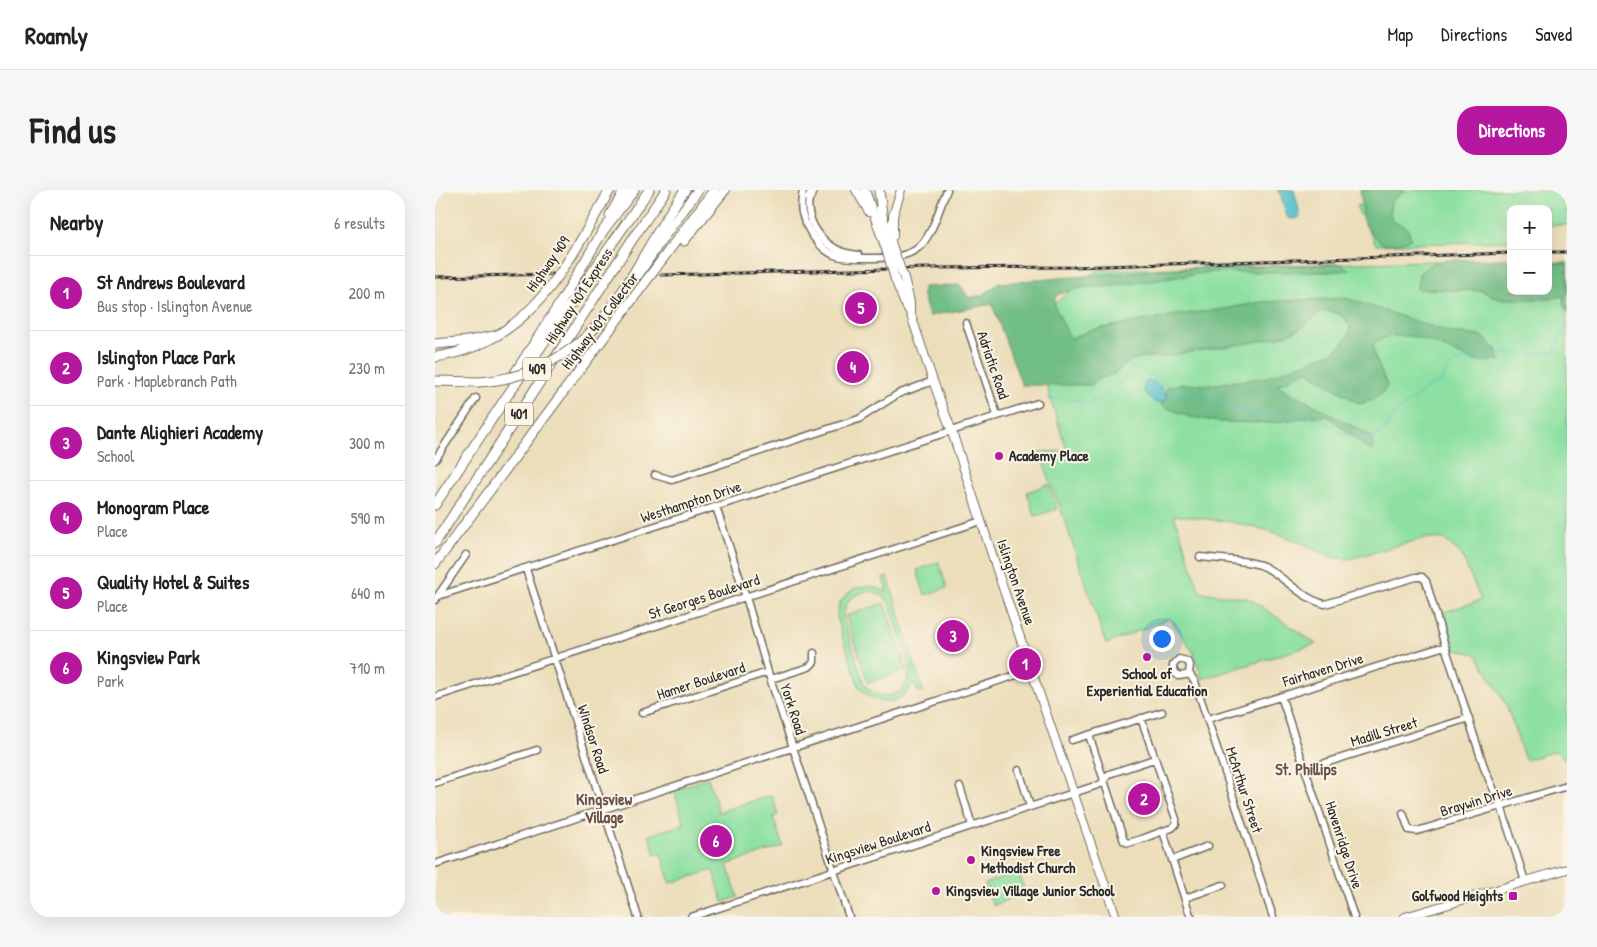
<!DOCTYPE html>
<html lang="en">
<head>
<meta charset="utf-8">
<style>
	:root { --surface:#fff; --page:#f6f6f6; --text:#222; --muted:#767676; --line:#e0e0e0; --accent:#b5179e }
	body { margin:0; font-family:"Patrick Hand",sans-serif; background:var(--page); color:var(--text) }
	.controls { position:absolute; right:15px; top:15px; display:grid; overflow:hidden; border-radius:10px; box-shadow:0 5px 20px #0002 }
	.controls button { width:45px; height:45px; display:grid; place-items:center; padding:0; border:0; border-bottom:1px solid var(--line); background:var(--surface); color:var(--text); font:25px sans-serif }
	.you { position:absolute; left:726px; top:448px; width:18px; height:18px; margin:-12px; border:4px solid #fff; border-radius:50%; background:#1a73e8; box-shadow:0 0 0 8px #1a73e833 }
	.badge { display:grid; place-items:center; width:32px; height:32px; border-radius:50%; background:var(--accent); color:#fff; font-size:16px; font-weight:700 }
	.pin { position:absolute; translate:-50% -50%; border:2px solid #fff; box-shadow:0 1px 5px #0006 }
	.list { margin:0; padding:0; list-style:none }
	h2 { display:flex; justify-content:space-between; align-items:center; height:65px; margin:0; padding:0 20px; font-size:21px }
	h2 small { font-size:16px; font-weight:400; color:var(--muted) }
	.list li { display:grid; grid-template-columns:32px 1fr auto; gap:15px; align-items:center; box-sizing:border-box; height:75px; padding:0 20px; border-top:1px solid var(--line) }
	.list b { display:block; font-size:19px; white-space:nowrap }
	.list p { margin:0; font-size:16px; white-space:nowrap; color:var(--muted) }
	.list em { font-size:16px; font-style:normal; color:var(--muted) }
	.map { position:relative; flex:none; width:1132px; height:727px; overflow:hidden; border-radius:20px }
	header { display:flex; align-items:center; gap:30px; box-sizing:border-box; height:70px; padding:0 25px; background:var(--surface); border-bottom:1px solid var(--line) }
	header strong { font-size:24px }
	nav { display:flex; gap:28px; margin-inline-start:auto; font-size:18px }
	.intro { display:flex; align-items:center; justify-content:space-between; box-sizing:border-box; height:120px; padding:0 30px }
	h1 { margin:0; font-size:35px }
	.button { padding:12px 22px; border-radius:20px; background:var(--accent); color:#fff; font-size:18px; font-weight:700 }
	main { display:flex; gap:30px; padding:0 30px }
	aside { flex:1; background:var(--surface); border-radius:20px; box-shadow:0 5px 20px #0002 }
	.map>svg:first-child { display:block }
	.green { fill:#8de0a1; stroke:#5c8666; fill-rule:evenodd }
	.forest { fill:#72be87; stroke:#4e7459 }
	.water { fill:#52bfcb; stroke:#3e757b }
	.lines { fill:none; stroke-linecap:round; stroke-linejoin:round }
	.stream { stroke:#52bfcb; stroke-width:1 }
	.minor-casing { stroke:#6f6a5d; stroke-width:9 }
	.major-casing { stroke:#6f6a5d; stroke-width:10 }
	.highway-casing { stroke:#6f6a5d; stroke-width:11 }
	.minor { stroke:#fff; stroke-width:6 }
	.major { stroke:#fff; stroke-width:8 }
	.highway { stroke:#fff; stroke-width:9 }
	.rail-casing { stroke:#2b2b2b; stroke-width:3 }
	.rail { stroke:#fcf5e5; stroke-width:1; stroke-dasharray:4; stroke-linecap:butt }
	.major-bridge-casing { stroke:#6f6a5d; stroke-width:10; stroke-linecap:butt }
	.highway-bridge-casing { stroke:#6f6a5d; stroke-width:11; stroke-linecap:butt }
	.major-bridge { stroke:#fff; stroke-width:8 }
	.highway-bridge { stroke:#fff; stroke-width:9 }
	.poi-dot { fill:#b5179e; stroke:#fcf5e5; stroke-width:2 }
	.labels { text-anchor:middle; stroke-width:4; stroke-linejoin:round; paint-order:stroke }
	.shield { fill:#fcf5e5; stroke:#6a6863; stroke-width:1 }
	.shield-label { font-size:14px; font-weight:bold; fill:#2b2b2b }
	.street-label { font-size:15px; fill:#2b2b2b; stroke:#fcf5e5 }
	.poi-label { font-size:15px; font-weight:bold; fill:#2b2b2b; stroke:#fcf5e5; text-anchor:start }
	.neighbourhood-label { font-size:16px; font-weight:bold; fill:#69534c; stroke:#fcf5e5 }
</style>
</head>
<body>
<header>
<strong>Roamly</strong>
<nav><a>Map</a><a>Directions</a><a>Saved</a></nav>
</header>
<div class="intro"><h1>Find us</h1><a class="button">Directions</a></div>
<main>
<aside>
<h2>Nearby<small>6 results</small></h2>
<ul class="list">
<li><span class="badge">1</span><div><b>St Andrews Boulevard</b><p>Bus stop · Islington Avenue</p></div><em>200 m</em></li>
<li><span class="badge">2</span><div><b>Islington Place Park</b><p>Park · Maplebranch Path</p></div><em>230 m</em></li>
<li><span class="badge">3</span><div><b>Dante Alighieri Academy</b><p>School</p></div><em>300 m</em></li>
<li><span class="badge">4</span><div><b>Monogram Place</b><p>Place</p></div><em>590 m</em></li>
<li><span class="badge">5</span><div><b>Quality Hotel &amp; Suites</b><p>Place</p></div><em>640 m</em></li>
<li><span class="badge">6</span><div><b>Kingsview Park</b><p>Park</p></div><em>710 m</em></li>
</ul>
</aside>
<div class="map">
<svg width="1132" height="727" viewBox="0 0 1132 727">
	<rect width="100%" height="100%" fill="#fcf5e5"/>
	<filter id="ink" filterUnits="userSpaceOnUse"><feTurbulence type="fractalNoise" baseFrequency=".02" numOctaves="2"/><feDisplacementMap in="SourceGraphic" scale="10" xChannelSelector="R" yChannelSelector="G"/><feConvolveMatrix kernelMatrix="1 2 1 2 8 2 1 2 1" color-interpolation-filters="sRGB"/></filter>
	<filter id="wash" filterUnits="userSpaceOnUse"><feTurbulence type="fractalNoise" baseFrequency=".0096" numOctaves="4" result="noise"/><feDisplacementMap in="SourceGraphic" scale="20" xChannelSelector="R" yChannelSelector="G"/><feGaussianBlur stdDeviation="1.12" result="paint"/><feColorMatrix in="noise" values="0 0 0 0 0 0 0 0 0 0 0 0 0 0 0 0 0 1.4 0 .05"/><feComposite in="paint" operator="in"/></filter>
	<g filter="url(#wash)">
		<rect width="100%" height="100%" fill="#ecdebb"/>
		<path class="green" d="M 975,0 L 1132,0 L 1132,35 L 1113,35 L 1113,19 L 1076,19 L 1075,51 L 941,55 L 921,16 Z
			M 1076,69 L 1076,101 L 1113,101 L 1113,72 L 1132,72 L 1132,572 L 1122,561 L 1090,570 L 1071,514 L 1041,464 L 1021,460 L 1009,422 L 1046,410 L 1026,364 L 1009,349 L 990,348 L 915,369 L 893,367 L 868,353 L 835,341 L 796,332 L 739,325 L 765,402 L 811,408 L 820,412 L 881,454 L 767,489 L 759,463 L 735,428 L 671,454 L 628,325 L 604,262 L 632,261 L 593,137 L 651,87 L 664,80 Z
			M 614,294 L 622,319 L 600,326 L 592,302 Z
			M 504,372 L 512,398 L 490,405 L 482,380 Z
			M 453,387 L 488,501 L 483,502 L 479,492 C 466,517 442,518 424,497 L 403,433 L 402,426 L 403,418 L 405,412 L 411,405 L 420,398 L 436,396 L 452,402 L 448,388 ZM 435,401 C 444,403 449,407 455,414 L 475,478 C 474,506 447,516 429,494 L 408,427 C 410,411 418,403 435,401 Z
			M 449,413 L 472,480 L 433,493 L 411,426 Z
			M 273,588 L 284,622 L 337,605 L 343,625 L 338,627 L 348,656 L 292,675 L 303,707 L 288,712 L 278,680 L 235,693 L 226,664 L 220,664 L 214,645 L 249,634 L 239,600 Z
			M 714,594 L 722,619 L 705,625 L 696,599 Z
			M 583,680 L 590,702 L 558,716 L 550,694 Z"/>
		<path class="forest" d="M 925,0 L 970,0 L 956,12 L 955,23 L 957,31 C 970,36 973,35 976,49 L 967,52 L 949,55 C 923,34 930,29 925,0 Z
			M 1069,69 L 1076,70 L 1076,101 L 1113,101 L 1113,73 L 1132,74 L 1132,120 L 1129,118 L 1128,106 L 1114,109 L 1064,109 L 1047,101 L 982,99 L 984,84 L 999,72 L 1010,70 Z
			M 906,74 L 914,80 L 893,82 L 777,82 L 681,96 L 646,98 L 621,105 L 619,115 L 633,144 L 637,148 L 656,140 L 733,126 L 789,119 L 826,112 L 911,108 L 1010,141 L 1025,144 L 1047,146 L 1060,158 L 1066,172 L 1065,170 C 1056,170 1050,173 1042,171 C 1012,163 995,144 962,146 C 952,146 945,148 938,156 L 939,165 L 952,195 C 949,207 936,210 925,214 L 872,181 L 842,195 L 936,246 L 939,259 L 936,261 L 894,227 L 880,226 L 836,233 L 785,232 L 755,227 L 732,218 L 726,214 L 729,211 L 732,205 L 730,202 L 733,197 L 745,194 L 774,195 L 833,187 L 896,163 L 907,155 L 914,143 L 915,136 L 909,127 L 903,123 L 890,121 L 883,124 L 868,137 L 851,145 L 820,152 L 724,167 L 709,167 L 696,171 L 681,183 L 666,188 L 656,195 L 587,195 L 557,114 L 494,126 L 488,106 L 488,97 L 525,95 L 534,108 L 548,105 L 564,93 L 735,79 Z"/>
		<path class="water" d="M 842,0 L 859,0 L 865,24 L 864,28 L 855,29 L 852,27 L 846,6 Z
			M 712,191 C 720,190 730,200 732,207 L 726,214 L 718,211 L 709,202 L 709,195 Z"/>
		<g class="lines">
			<path class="stream" d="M 732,207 L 735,208 L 742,204 L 764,205 L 806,222 L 840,226 L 864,224 L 887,229 L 904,242 L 925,250 L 934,250 L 950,241 L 960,223 L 993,198 L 1007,191 C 1008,187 1010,183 1012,180 C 1028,157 1095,167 1120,162 L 1124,147 L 1132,142
				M 612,209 L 627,209
				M 628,209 L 649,211 L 652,214 L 654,212 C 670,210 689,192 696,177 L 704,179 L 749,204"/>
		</g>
	</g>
	<g filter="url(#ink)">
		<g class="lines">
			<g class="minor-casing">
				<path id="minor" d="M 368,0 C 367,8 365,15 367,23 C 371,39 385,61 402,66 C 414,69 427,68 440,68 C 455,68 472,67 483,58 C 497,47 505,16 512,0
					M 375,4 C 368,27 385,54 408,62 C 413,64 419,64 424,65
					M 531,133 L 562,225
					M 0,270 L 41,208
					M 220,285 L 237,290 L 424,229 L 463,204 L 498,191
					M 281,317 L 311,407 L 333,482 L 414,727
					M 765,367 C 781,369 817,370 830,377 C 849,387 869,410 890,414 L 981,387 L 987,387 L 991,391 L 1010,456 L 1050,580 L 1066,616 L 1090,691
					M 91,379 L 203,727
					M 3,406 L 603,213
					M 0,410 L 31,365
					M 754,483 L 751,485 L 743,486 L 738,479 L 738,475 L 744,469 L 752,471 L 755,475 L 754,483 L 760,492 L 838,727
					M 336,489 L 374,477 L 379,472 L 379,463
					M 846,506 L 919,727
					M 0,507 L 546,331
					M 207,523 L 333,482
					M 706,528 L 741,629 L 741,634 L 737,638 L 728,641 L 755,725 L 757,727
					M 773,529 L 1010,456
					M 654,545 L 689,651 L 693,653 L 707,649 L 728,641
					M 637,550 L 727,522
					M 871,579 L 1034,528
					M 584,580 L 595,616
					M 0,593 L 102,560
					M 525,597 L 537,635
					M 968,623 L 974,640 L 982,641 L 1132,596
					M 737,670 L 773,656
					M 0,674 L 597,480
					M 750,708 L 788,695
					M 256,727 L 666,594 L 674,584 L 719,569"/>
			</g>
			<g class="major-casing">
				<path id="major" d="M 421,0 L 434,22
					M 430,0 L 452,62
					M 374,8 L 379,0
					M 445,18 L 459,61
					M 458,46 L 458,26 L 466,0
					M 469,88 L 475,112 L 475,122
					M 460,89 L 469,112 L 475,122 L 498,191 L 517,242 L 566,392 L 681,727
					M 970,727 L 1132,679"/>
			</g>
			<g class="highway-casing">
				<path id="highway" d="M 444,0 L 447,23
					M 175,25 L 190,0
					M 249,51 L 290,0
					M 203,85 L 230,45 L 263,0
					M 152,146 C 194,104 215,47 250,0
					M 0,154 L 33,151 L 59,146
					M 0,167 C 98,152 130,76 175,0
					M 77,190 L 80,183 L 127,110 L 168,41 L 199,0
					M 0,191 L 43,192
					M 0,315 L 70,209 L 214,0
					M 0,353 L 197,50 L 231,0
					M 0,374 L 279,0"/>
			</g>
			<use href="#minor" class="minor"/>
			<use href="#major" class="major"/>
			<use href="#highway" class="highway"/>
			<g class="rail-casing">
				<path id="rail" d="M 1113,62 L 1132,62
					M 226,85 L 494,78 L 638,77 L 1076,63
					M 0,87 L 117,84"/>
			</g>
			<use href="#rail" class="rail"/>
			<g class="major-bridge-casing">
				<path id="major-bridge" d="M 459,61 L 469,88
					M 452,62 L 460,89"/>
			</g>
			<g class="highway-bridge-casing">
				<path id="highway-bridge" d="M 43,192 C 84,190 122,173 152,146"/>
			</g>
			<use href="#major-bridge" class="major-bridge"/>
			<use href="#highway-bridge" class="highway-bridge"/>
		</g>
	</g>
	<g class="poi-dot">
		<circle cx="564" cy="266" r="5"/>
		<circle cx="712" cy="467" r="5"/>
		<circle cx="536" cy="670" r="5"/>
		<circle cx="501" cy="701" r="5"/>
		<rect x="1073" y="701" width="10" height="10" rx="2.5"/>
	</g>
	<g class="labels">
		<g class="shield">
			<rect x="88" y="167.5" width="28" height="23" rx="4"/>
			<rect x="70" y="212.5" width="28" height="23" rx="4"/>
		</g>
		<g class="shield-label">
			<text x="102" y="184">409</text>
			<text x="84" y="229">401</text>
		</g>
		<g class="street-label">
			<text transform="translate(113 74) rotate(-55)" y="5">Highway 409</text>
			<text transform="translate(144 106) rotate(-57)" y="5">Highway 401 Express</text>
			<text transform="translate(165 131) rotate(-53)" y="5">Highway 401 Collector</text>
			<text transform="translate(558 175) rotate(71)" y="5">Adriatic Road</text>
			<text transform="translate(256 312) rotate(-18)" y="5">Westhampton Drive</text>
			<text transform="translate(581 392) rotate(71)" y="5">Islington Avenue</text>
			<text transform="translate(269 407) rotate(-18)" y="5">St Georges Boulevard</text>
			<text transform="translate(888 480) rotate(-17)" y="5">Fairhaven Drive</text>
			<text transform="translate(266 491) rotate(-18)" y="5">Hamer Boulevard</text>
			<text transform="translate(358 519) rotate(72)" y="5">York Road</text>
			<text transform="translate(949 542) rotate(-17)" y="5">Madill Street</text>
			<text transform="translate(158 549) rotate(72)" y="5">Windsor Road</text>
			<text transform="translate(809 600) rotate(72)" y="5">McArthur Street</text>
			<text transform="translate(1041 611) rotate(-17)" y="5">Braywin Drive</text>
			<text transform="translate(443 653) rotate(-18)" y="5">Kingsview Boulevard</text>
			<text transform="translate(909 655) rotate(72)" y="5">Havenridge Drive</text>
		</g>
		<g class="poi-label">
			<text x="574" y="271">Academy Place</text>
			<text x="712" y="489" text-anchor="middle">School of<tspan x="712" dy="17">Experiential Education</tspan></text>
			<text x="546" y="666">Kingsview Free<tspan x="546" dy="17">Methodist Church</tspan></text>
			<text x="511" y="706">Kingsview Village Junior School</text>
			<text x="1068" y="711" text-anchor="end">Golfwood Heights</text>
		</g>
		<g class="neighbourhood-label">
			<text x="871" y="585">St. Phillips</text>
			<text x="169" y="615">Kingsview<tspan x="169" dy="18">Village</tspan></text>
		</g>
	</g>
</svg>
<div class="controls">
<button>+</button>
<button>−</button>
</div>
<div class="you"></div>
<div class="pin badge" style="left:590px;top:474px">1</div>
<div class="pin badge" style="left:709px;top:609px">2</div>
<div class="pin badge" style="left:518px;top:446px">3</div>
<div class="pin badge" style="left:418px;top:177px">4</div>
<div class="pin badge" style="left:426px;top:118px">5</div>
<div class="pin badge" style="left:281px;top:651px">6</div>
</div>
</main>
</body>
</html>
